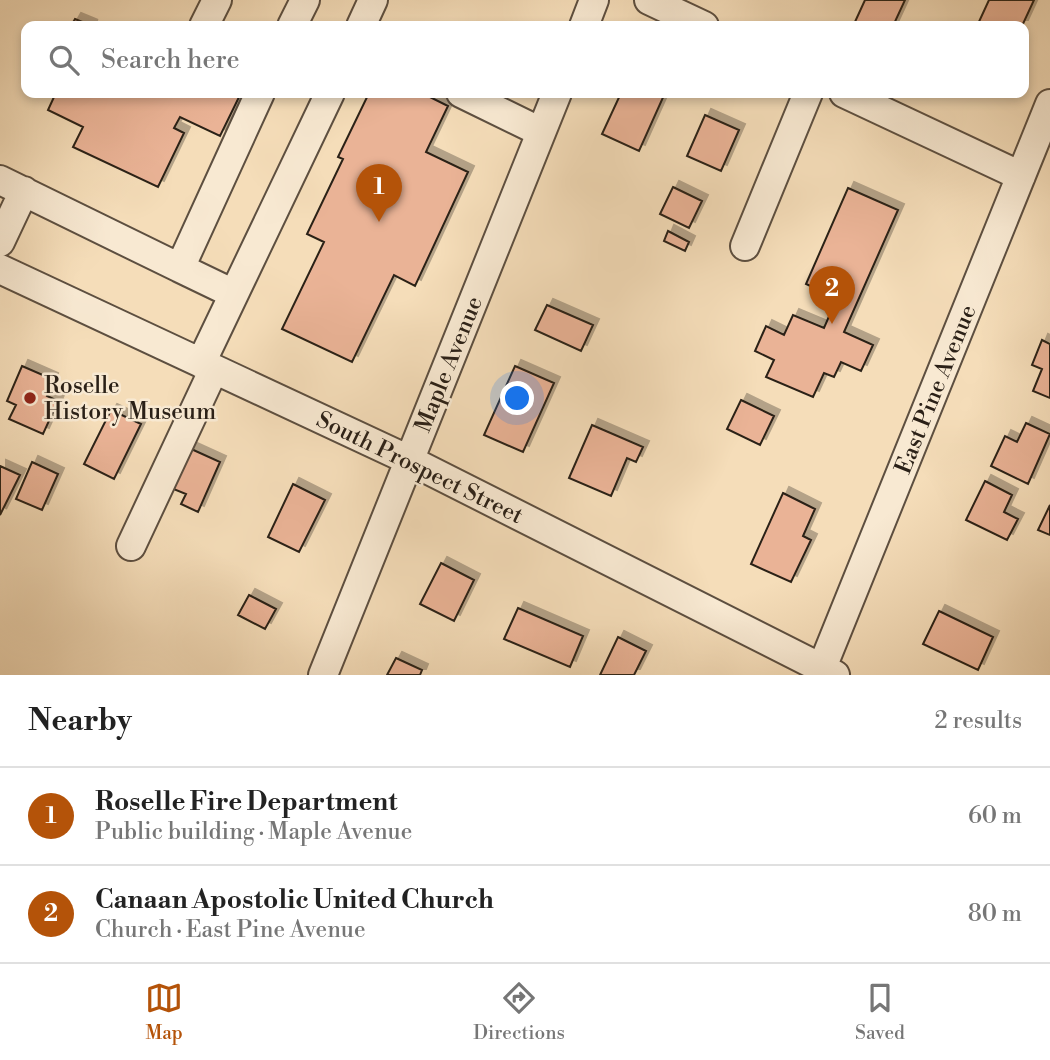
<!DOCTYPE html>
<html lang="en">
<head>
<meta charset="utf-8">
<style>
	:root { --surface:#fff; --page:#f6f6f6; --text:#222; --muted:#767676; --line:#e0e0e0; --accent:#b45309 }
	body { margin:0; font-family:"Libre Bodoni",serif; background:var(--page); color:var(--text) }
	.you { position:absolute; left:518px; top:399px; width:24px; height:24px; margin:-18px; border:5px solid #fff; border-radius:50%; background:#1a73e8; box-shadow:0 0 0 10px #1a73e833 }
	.badge { display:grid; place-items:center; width:46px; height:46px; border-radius:50%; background:var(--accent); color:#fff; font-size:23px; font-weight:700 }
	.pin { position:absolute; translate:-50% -58px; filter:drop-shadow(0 2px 4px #0008) }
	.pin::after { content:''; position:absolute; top:37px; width:24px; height:21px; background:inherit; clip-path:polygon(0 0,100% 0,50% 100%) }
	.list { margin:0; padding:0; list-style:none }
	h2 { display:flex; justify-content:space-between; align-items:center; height:91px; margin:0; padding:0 28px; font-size:30px }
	h2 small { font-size:23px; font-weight:400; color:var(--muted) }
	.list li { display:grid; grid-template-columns:46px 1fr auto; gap:21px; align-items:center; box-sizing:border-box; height:98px; padding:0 28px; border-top:2px solid var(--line) }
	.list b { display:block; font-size:26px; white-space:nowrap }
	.list p { margin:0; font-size:23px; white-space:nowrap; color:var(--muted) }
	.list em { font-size:23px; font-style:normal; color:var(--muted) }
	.icon { flex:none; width:38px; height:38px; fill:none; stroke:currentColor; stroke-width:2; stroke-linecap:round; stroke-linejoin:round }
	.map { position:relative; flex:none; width:1050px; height:675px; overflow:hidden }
	.search { position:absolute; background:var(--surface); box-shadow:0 4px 10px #0003; left:21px; right:21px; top:21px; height:77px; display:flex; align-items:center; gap:18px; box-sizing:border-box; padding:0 24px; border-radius:14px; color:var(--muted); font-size:26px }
	.sheet { height:287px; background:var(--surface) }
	nav { display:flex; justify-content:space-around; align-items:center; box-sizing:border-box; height:98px; border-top:2px solid var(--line); background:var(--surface); font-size:19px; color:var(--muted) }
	nav a { display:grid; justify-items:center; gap:4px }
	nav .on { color:var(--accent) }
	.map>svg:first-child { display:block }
	.building { fill:#eab396; stroke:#2a2017; stroke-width:2; filter:url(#shadow) }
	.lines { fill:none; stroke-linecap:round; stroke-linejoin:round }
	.minor-casing { stroke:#5d4f40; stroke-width:32 }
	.minor { stroke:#f8e9d2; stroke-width:28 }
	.poi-dot { fill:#8f2418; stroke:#f8e9d2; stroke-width:2.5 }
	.labels { text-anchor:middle; stroke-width:5; stroke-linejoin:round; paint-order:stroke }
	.street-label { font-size:23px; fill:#2a2017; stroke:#f8e9d2 }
	.poi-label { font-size:23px; fill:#2a2017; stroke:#f8e9d2; text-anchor:start }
</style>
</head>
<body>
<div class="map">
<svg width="1050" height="675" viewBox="0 0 1050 675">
	<defs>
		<filter id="shadow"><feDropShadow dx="6" dy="-6" stdDeviation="0" flood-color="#0004"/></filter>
	</defs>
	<rect width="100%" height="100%" fill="#f5ddb9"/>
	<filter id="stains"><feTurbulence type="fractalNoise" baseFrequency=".00286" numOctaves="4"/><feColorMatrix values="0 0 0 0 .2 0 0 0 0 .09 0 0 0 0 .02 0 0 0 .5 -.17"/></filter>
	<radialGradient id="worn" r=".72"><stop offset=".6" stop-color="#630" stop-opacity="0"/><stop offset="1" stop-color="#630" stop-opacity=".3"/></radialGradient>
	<path class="building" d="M 865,0 L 905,0 L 893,26 L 859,26 L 854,24 Z
		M 989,0 L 1034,0 L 1022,26 L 977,26 Z
		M 75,19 L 92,26 L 71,26 Z
		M 44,93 L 241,93 L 220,136 L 180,117 L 174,128 L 184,133 L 158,187 L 73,147 L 83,127 L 48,110 L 54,97 Z
		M 369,93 L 422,93 L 448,106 L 426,152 L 468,172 L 415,286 L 394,275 L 352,362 L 282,329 L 324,242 L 307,234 L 343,159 L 338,157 Z
		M 621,93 L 665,93 L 639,151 L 602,134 Z
		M 705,115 L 739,130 L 721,171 L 687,156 Z
		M 673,187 L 702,201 L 689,228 L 660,214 Z
		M 848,188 L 898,210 L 844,332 L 873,345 L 861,371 L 841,362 L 834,377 L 824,373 L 813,397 L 766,377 L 774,360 L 755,351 L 766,326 L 784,335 L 793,315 L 824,328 L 837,298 L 806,284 Z
		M 668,231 L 689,242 L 685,251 L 664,241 Z
		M 547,305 L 593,325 L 581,351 L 535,330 Z
		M 1042,340 L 1050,344 L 1050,398 L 1033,391 L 1042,369 L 1032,365 Z
		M 22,366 L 52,379 L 50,384 L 52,385 L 47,396 L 58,401 L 43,434 L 9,419 L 16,405 L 7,401 Z
		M 515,366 L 554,383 L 523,452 L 484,435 Z
		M 741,400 L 774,416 L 760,445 L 727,429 Z
		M 111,410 L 141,424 L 114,479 L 84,464 Z
		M 1026,423 L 1050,434 L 1028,484 L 991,466 L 1005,436 L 1017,442 Z
		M 592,425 L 643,447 L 636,462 L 627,458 L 611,496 L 569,478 Z
		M 189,448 L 220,462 L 198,512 L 181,504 L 186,494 L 171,488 Z
		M 32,462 L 58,474 L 42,510 L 16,499 Z
		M 0,466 L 20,475 L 0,515 Z
		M 985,481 L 1012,495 L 1004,512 L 1018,519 L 1007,540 L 966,520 Z
		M 293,484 L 325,500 L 299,552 L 268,537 Z
		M 783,493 L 815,509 L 803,536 L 811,540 L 791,582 L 751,564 Z
		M 1050,505 L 1050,535 L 1038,530 Z
		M 441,563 L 474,580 L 454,621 L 420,604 Z
		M 249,595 L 276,609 L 265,629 L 238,615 Z
		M 518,608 L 583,636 L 570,667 L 504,639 Z
		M 939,611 L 993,637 L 978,670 L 923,644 Z
		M 618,637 L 646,651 L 634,675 L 600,675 Z
		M 396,658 L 422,670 L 420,675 L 387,675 Z"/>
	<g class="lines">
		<g class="minor-casing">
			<path id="minor" d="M 649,0 L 704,26
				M 204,26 L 217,0
				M 292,26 L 305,0
				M 361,26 L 373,0
				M 584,26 L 594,0
				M 461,93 L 541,132
				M 844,93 L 1021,176
				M 0,180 L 180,268 L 260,93
				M 0,242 L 24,191
				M 745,246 L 808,93
				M 180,268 L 234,294
				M 0,269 L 409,460 L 835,675
				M 201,363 L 330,93
				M 131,546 L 214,369
				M 323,675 L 557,93
				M 819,675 L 1050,104"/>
		</g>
		<use href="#minor" class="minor"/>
	</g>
	<circle class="poi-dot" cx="30" cy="398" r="7"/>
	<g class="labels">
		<g class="street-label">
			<text transform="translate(448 364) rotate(-68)" y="8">Maple Avenue</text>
			<text transform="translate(935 389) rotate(-68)" y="8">East Pine Avenue</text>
			<text transform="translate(420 467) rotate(26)" y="8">South Prospect Street</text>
		</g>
		<g class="poi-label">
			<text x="44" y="393">Roselle<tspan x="44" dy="26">History Museum</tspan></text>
		</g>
	</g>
	<rect width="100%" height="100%" filter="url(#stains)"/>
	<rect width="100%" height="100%" fill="url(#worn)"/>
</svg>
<div class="you"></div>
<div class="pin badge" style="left:379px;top:222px">1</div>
<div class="pin badge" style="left:832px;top:324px">2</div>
<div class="search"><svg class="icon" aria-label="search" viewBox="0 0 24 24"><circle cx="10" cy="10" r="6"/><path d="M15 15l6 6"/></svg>Search here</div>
</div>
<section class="sheet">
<h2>Nearby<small>2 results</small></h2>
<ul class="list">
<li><span class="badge">1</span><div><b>Roselle Fire Department</b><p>Public building · Maple Avenue</p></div><em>60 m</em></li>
<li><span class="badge">2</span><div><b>Canaan Apostolic United Church</b><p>Church · East Pine Avenue</p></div><em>80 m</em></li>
</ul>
</section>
<nav>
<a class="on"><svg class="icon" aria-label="map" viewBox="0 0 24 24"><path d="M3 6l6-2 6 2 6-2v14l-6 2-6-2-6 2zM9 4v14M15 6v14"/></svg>Map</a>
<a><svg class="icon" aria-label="directions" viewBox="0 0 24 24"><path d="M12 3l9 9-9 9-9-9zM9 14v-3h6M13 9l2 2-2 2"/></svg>Directions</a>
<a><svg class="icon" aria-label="saved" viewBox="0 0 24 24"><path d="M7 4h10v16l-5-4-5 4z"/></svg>Saved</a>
</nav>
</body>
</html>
